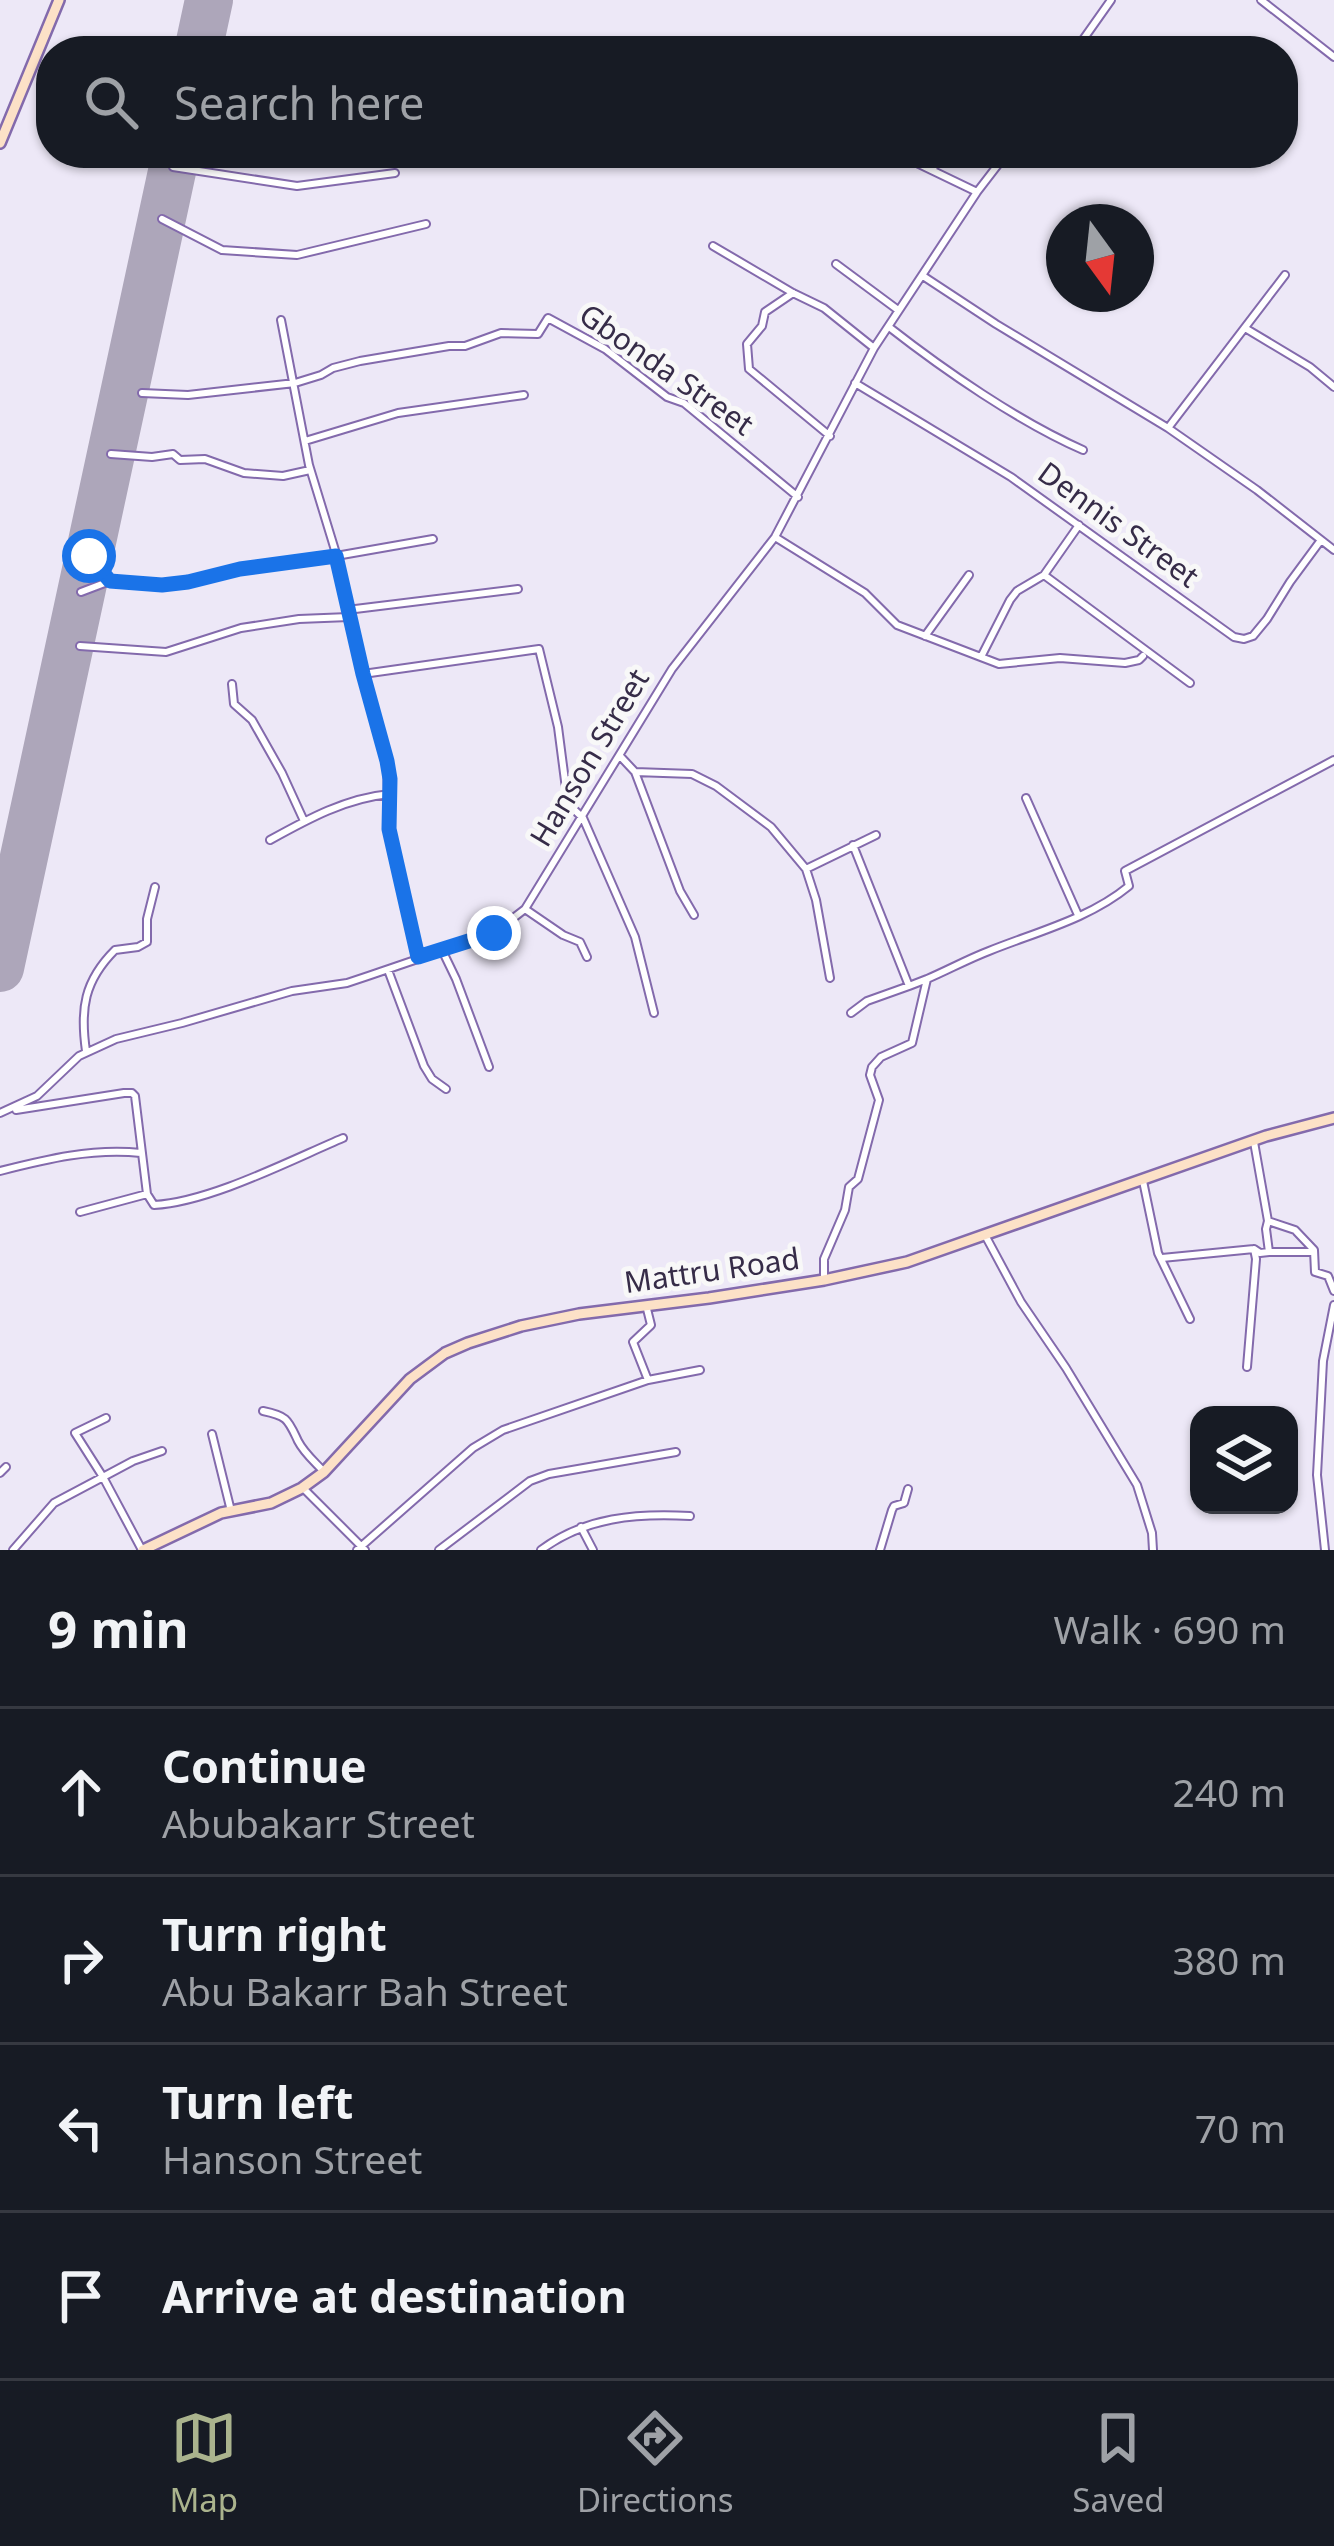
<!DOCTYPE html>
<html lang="en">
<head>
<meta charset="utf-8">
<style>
	:root { --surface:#171b24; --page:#20242c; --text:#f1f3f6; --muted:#9ea1a6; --line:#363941; --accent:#aab38d }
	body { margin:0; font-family:"Noto Sans",sans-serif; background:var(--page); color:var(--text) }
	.controls { position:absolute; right:36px; bottom:36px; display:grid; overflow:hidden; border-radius:24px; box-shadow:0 3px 9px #0004 }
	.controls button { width:108px; height:108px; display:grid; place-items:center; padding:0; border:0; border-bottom:3px solid var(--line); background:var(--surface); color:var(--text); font:60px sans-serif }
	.compass { position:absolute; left:1046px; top:204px; width:108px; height:108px; border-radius:50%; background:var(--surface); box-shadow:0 3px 9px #0004; rotate:165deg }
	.stop { position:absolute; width:36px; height:36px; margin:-27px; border:9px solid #1a73e8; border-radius:50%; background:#fff }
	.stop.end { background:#1a73e8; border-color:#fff; box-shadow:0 3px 12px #0008 }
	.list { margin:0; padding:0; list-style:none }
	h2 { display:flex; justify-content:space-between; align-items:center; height:156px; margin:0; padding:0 48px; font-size:51px }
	h2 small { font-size:39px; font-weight:400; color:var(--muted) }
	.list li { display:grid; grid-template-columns:78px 1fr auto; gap:36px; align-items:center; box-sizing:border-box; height:168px; padding:0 48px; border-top:3px solid var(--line) }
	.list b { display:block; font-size:45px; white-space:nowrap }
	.list p { margin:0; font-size:39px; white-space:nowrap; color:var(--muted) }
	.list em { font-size:39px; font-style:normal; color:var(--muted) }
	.icon { flex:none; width:66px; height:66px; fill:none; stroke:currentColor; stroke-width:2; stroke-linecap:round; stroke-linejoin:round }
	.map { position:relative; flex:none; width:1334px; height:1550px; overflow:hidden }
	.search { position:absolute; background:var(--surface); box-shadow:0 3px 9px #0004; left:36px; right:36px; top:36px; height:132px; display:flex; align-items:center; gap:30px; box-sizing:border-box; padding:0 42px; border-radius:48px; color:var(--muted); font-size:45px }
	.sheet { height:828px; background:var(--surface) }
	nav { display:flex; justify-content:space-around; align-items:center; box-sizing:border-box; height:168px; border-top:3px solid var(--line); background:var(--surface); font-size:33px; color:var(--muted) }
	nav a { display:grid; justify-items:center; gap:6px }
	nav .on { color:var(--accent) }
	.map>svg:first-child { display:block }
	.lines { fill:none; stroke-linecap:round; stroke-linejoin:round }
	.runway { stroke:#ada6ba; stroke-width:48 }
	.minor-casing { stroke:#836aac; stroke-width:10 }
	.secondary-casing { stroke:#836aac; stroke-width:14 }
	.minor { stroke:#fff; stroke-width:6 }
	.secondary { stroke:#fce1c7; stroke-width:9 }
	.route { stroke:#1a73e8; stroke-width:15 }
	.labels { text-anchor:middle; stroke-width:10; stroke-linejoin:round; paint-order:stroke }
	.street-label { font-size:30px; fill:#362c48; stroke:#f8f8f8 }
</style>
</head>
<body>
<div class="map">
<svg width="1334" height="1550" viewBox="0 0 1334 1550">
	<rect width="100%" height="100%" fill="#ede8f7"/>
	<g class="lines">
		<path class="runway" d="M 198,51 L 209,0
			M 0,968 L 176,153"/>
		<g class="minor-casing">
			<path id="minor" d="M 1261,0 L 1334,57
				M 1075,51 L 1111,0
				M 896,153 L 977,192
				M 173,167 L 297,186 L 395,173
				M 933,170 L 937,153
				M 162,219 L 222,250 L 297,255 L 426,224
				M 713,246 L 793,293 L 824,308 L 874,348
				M 836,264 L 898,310
				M 923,276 L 996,324 L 1168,428 L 1285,275
				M 793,293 L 765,312 L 762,326 L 747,344 L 749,369 L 830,436
				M 281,320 L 309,465 L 338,560 L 363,674 L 387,761 L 389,829 L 418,957
				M 889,327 C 944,370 1019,422 1083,450
				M 1245,328 L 1310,367 L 1334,387
				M 855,383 L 1011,477 L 1234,637 L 1244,639 L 1253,636 L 1267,619 L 1290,582 L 1321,540
				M 142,393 L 188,395 L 295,383 L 321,375 L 333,368 L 360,361 L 449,346 L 465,346 L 501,333 L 538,334 L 548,318 L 605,349 L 667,397 L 684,403 L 798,497
				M 1168,428 L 1257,490 L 1334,550
				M 305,441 L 398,413 L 524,395
				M 111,454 L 152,457 L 173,454 L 180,460 L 205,459 L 244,473 L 283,476 L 310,470
				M 775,537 L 865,593 L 897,625 L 999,664 L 1060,658 L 1125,663 L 1139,660 L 1143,656
				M 1044,575 L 1190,683
				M 110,581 L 162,585 L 188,582 L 240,569 L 336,556 L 433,539
				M 81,592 L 110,581 L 89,556
				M 347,610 L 518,589
				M 925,636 L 969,575
				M 80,646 L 166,652 L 241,628 L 299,619 L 349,617
				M 981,657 L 1010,600 L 1017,591 L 1044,575 L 1079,525
				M 363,674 L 539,649 L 558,727 L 568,804 L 583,818 L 635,937 L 654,1013
				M 232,684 L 234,704 L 252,720 L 282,773 L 304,821
				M 620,756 L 635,772 L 692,774 L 716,786 L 771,827 L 806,869 L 816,900 L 830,978
				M 635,772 L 680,891 L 694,915
				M 1026,798 L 1078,915
				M 270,840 C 308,819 346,798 390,794
				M 806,869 L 876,835
				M 525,909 L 563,935 L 580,942 L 587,957
				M 442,950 L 456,979 L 489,1067
				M 388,970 L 424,1066 L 432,1079 L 446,1089
				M 927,979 C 948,970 968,959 989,951 C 1036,932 1089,919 1129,886 L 1125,871 L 1334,760
				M 851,1013 L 867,1001 L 909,986
				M 86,1051 C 80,1009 84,981 115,950 L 138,947 L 147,942 L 147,919 L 155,887
				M 16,1110 L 124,1093 L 132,1093 L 135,1096 L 147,1194 L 80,1212
				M 0,1113 L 37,1096 L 79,1056 L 116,1039 L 182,1023 L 292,991 L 347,983 L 368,976 L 494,933 L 525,909 L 672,669 L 775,537 L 874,348 L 977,192 L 1007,153
				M 1254,1142 L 1268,1221 L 1295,1230 L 1314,1250 L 1315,1272 L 1328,1276 L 1334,1291
				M 0,1171 C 47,1159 92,1148 141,1153
				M 1143,1181 L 1158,1253 L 1190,1319
				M 147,1194 L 154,1205 C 210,1202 291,1160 343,1138
				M 985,1235 L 1021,1302 L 1066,1368 L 1137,1485 L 1152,1533 L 1153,1550
				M 1269,1252 L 1312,1252
				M 1162,1258 L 1254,1249
				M 824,1280 L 824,1259 L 845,1210 L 849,1187 L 858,1179 L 879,1100 L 870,1075 L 872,1067 L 881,1057 L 912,1043 L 927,979 L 909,986 L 853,845
				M 646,1305 L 651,1325 L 633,1342 L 648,1380
				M 1247,1367 L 1256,1259 L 1254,1249 L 1260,1253 L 1269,1252 L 1266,1229 L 1268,1221
				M 263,1411 C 288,1416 288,1420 298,1441 C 304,1453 315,1462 324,1472
				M 106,1418 L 75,1433 L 103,1477 L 133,1461 L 162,1451
				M 212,1434 L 231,1511
				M 0,1473 L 6,1467
				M 304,1489 L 365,1550
				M 581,1527 L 593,1550
				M 13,1550 L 54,1503 L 103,1477 L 142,1550
				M 357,1550 L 473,1448 L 503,1430 L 648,1380 L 700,1370
				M 439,1550 L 530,1481 L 549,1474 L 676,1452
				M 541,1550 C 585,1517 637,1513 690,1516
				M 880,1550 L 892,1510 L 894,1506 L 904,1503 L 908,1489
				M 1325,1550 L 1317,1475 L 1323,1361 L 1334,1305"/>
		</g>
		<g class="secondary-casing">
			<path id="secondary" d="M 0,143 L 59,0
				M 143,1550 L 221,1513 L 271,1503 L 302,1488 L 324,1472 L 410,1379 L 445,1353 L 468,1343 L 521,1326 L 579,1314 L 709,1298 L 824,1280 L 907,1262 L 1266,1136 L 1334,1118"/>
		</g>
		<use href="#minor" class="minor"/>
		<use href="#secondary" class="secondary"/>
	</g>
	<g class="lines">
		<path class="route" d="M 89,556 L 110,581 L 162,585 L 188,582 L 240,569 L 336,556 L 363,674 L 387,761 L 390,779 L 389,829 L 418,957 L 494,933"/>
	</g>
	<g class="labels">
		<g class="street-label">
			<text transform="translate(666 370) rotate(35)" y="10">Gbonda Street</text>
			<text transform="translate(1118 525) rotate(36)" y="10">Dennis Street</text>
			<text transform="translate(590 758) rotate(-59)" y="10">Hanson Street</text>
			<text transform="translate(712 1271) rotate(-8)" y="10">Mattru Road</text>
		</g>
	</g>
</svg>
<div class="controls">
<button><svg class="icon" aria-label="layers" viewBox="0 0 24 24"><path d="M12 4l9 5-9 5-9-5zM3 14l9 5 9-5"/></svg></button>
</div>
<svg class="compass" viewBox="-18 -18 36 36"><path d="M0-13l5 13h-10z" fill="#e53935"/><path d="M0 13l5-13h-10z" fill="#9ea1a6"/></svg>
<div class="stop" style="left:89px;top:556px"></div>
<div class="stop end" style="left:494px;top:933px"></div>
<div class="search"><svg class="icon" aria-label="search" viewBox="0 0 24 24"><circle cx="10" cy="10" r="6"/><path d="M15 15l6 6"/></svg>Search here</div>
</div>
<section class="sheet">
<h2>9 min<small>Walk · 690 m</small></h2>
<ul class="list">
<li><svg class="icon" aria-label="ahead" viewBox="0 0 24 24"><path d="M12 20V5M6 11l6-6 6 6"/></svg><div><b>Continue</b><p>Abubakarr Street</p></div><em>240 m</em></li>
<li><svg class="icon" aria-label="right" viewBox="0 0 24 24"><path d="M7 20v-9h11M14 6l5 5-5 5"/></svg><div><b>Turn right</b><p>Abu Bakarr Bah Street</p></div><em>380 m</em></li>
<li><svg class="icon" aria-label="left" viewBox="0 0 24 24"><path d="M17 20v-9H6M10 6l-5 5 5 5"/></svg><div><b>Turn left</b><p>Hanson Street</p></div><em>70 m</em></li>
<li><svg class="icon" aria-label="arrive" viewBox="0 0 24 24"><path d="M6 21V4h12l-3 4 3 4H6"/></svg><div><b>Arrive at destination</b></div></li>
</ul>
</section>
<nav>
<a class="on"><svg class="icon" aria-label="map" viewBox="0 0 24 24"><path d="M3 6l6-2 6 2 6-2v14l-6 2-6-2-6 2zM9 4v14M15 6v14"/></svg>Map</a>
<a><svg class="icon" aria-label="directions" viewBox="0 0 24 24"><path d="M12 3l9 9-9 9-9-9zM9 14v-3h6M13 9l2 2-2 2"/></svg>Directions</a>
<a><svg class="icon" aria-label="saved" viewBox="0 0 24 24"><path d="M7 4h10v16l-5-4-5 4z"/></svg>Saved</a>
</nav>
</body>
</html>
